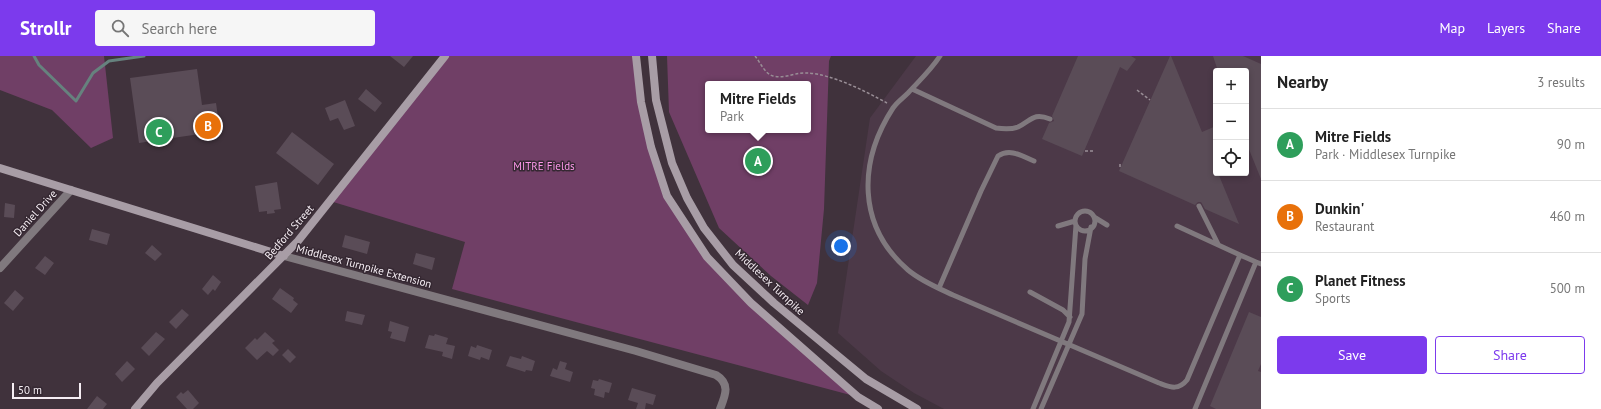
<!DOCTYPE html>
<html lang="en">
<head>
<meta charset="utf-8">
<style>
	:root { --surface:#fff; --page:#f6f6f6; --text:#222; --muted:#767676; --line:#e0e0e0; --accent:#7c3aed }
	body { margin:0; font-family:"PT Sans",sans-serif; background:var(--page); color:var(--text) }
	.controls { position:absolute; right:12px; top:12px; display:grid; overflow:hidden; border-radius:4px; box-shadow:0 2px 6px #0003 }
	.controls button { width:36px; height:36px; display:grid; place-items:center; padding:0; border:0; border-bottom:1px solid var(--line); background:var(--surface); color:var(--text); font:20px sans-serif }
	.scale { position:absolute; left:12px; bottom:10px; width:69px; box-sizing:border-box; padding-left:4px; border:2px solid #f6eef4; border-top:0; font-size:11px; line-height:14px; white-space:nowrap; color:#f6eef4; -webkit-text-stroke:3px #352832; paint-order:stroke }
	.you { position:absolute; left:841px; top:190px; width:14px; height:14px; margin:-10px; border:3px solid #fff; border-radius:50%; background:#1a73e8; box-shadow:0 0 0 6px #1a73e833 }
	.badge { display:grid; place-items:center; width:26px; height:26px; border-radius:50%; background:var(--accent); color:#fff; font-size:13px; font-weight:700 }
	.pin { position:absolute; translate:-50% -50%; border:2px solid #fff; box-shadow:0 1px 4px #0006 }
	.popup { position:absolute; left:705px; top:25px; width:106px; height:52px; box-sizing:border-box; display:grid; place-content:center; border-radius:4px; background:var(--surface); filter:drop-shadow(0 1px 3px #0005); font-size:13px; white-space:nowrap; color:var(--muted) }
	.popup b { font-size:15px; color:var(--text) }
	.popup::after { content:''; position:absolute; left:50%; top:100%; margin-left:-8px; border:8px solid transparent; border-top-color:var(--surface) }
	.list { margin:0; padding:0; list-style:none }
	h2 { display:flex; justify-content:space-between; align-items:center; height:52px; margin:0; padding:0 16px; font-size:17px }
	h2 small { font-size:13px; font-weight:400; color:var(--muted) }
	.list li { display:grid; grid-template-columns:26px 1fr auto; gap:12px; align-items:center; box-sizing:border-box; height:72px; padding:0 16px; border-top:1px solid var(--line) }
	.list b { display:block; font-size:15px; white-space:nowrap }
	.list p { margin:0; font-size:13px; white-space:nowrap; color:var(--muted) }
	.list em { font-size:13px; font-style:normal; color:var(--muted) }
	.actions { display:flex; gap:8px; padding:12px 16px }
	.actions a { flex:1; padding:9px 0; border:1px solid var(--accent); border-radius:4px; text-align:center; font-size:14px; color:var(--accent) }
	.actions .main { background:var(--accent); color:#fff }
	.icon { flex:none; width:22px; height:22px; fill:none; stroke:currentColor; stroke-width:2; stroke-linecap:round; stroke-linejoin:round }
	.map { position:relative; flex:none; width:1261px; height:353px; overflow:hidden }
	header { display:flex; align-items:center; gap:24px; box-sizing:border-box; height:56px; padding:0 20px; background:var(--accent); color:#fff }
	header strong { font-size:19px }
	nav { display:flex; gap:22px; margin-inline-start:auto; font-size:14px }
	.search { width:280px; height:36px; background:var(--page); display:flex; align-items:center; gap:10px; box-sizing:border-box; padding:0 14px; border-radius:4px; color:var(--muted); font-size:15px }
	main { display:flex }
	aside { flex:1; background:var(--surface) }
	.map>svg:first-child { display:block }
	.built { fill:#4c3948; fill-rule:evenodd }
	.green { fill:#703f66; fill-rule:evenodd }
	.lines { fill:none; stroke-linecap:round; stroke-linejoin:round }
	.stream { stroke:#66827e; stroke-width:3 }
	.building { fill:#5a4c57 }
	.path { stroke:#998e96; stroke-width:1.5; stroke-dasharray:3 2; stroke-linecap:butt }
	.lane { stroke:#80797e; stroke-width:5 }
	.street { stroke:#80797e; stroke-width:8 }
	.secondary { stroke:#a89da6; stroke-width:8 }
	.labels { text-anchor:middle; stroke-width:3; stroke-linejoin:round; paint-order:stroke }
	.park-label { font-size:11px; fill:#fd98ea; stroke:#352832 }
	.street-label { font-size:11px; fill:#f6eef4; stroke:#352832 }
</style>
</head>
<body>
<header>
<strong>Strollr</strong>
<div class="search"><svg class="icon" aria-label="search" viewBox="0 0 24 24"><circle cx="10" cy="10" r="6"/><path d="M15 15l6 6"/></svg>Search here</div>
<nav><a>Map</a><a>Layers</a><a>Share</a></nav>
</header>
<main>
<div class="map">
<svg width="1261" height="353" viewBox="0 0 1261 353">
	<rect width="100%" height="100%" fill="#40323c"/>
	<path class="built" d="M 916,0 L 1261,0 L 1261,353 L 944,353 L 914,337 L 881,315 L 838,277 L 870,62 ZM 1216,15 L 1246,15 L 1246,117 L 1216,117 Z"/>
	<path class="green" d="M 0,0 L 104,0 L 113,82 L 91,92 L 52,54 L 0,34 Z
		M 445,0 L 636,0 L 641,46 L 667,140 L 707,201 L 858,341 L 452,233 L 465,186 L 330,145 Z
		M 667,0 L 831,0 L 829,5 L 824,153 L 817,227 L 808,249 L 771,220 L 719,172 L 669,56 ZM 708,28 L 808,28 L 808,74 L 708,74 Z"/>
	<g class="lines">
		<path class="stream" d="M 34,0 L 39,9 L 76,45 L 93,17 L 109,5 L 144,0"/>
	</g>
	<path class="building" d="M 390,0 L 413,0 L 404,11 Z
		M 1078,0 L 1131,0 L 1136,3 L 1127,15 L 1120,11 L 1082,100 L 1042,83 L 1049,67 L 1054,65 L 1052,60 Z
		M 1170,0 L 1171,0 L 1202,76 L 1216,70 L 1216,117 L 1218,117 L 1239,168 L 1205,153 L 1201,146 L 1198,146 L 1195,149 L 1119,115 Z
		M 1213,0 L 1243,0 L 1261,8 L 1261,123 L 1246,86 L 1246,15 L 1218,15 Z
		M 197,13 L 202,49 L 216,47 L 220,75 L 139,87 L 130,22 Z
		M 366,33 L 382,47 L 375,56 L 358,43 Z
		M 345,44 L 355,70 L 344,74 L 338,62 L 330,65 L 325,52 Z
		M 292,76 L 334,108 L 318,129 L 276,97 Z
		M 277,126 L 281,153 L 274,154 L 275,157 L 267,158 L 267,155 L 259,156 L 255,130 Z
		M 5,147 L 15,149 L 14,162 L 4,161 Z
		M 92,173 L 110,178 L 107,189 L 89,184 Z
		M 345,179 L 370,186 L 367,198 L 342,191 Z
		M 152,189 L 162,198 L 155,205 L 145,197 Z
		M 416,197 L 435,202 L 432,214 L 413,208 Z
		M 45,200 L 54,207 L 45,219 L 35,212 Z
		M 213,219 L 221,226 L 215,235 L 213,233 L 208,239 L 202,233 Z
		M 280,232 L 294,242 L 293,244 L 298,248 L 291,257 L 272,243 Z
		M 15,234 L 24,242 L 13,255 L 4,247 Z
		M 182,253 L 189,259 L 176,273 L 169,266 Z
		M 347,255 L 365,259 L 362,269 L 345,265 Z
		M 1249,256 L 1261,261 L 1261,308 L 1258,315 L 1261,316 L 1261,353 L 1216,353 L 1210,350 Z
		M 390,265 L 409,271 L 405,286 L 390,282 L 392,276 L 388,275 Z
		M 156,276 L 165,283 L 149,300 L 141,292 Z
		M 265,276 L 275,285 L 272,287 L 279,294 L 273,300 L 267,295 L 257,304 L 245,292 L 255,282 L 257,284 Z
		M 435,278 L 448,282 L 446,288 L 455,290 L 452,303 L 442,300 L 443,296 L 425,292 L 429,279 L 434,280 Z
		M 477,289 L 492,294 L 489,304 L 481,301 L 480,304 L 468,300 L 471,290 L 476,292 Z
		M 288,293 L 296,301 L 290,307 L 282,299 Z
		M 510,300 L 521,303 L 522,300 L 535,305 L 532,315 L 526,314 L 525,316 L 506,310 Z
		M 127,305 L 135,313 L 122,326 L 115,318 Z
		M 560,305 L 567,307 L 565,313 L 573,316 L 570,326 L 550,320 L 553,312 L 557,314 Z
		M 599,323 L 612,327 L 609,337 L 605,336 L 604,342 L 594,339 L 595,333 L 591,332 L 593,324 L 598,325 Z
		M 632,332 L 656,339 L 653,349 L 646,347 L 645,353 L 636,353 L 638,347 L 628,344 Z
		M 188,334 L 199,347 L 193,353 L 187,353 L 176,341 L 181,336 L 183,338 Z
		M 97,340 L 107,348 L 103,353 L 87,353 Z"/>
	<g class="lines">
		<path class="path" d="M 755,0 C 760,6 765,18 773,20 C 785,23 796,16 807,17 C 832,18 865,35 887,47
			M 1137,34 L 1150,44
			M 1085,95 L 1093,95
			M 1120,108 L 1120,112"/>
		<path class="lane" d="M 940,0 C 931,14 919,25 908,37 C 903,42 897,46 893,52 C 858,106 857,170 908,214 C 921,225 938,232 953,239 L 1159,327 C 1170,331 1178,335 1187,324 L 1240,199 L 1256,206
			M 912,33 L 996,72 C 1003,73 1010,74 1018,71 C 1031,65 1033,56 1050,63
			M 1199,150 L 1218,188
			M1075 165a10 10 0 1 1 20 0a10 10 0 1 1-20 0Z
			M 1094,161 L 1107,169
			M 1058,170 L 1075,165
			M 1177,170 L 1240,199
			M 939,232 L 981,135 L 998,100 C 1010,92 1022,100 1034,105
			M 1030,236 L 1063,254 L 1070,261
			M 1033,353 L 1069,266 L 1076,169
			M 1041,353 L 1082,258 L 1085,203 L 1091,171
			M 1195,353 L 1256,206 L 1261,208"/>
		<path class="street" d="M 284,200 L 636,295 L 716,319 C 731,328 725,340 720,353
			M 0,212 L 71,134"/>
		<path class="secondary" d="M 636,0 L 641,46 L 651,91 L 667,140 L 707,201 L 751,247 L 858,341 L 878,353
			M 652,0 L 656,44 L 672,107 L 687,142 L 704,172 L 733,209 L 774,247 L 866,323 L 917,353
			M 0,112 L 284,200
			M 135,353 L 157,327 L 298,185 L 445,0"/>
	</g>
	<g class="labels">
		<g class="park-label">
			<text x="544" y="114">MITRE Fields</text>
		</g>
		<g class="street-label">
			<text transform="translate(35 157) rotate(-48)" y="4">Daniel Drive</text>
			<text transform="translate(289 176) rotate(-49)" y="4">Bedford Street</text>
			<text transform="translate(364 210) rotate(15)" y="4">Middlesex Turnpike Extension</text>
			<text transform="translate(770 226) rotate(43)" y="4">Middlesex Turnpike</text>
		</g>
	</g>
</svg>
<div class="controls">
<button>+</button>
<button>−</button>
<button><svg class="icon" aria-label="locate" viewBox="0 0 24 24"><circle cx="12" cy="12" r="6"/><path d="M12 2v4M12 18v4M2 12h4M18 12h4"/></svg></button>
</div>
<div class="scale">50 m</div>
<div class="you"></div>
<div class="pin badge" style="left:758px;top:105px;background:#2e9e5b">A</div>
<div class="popup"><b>Mitre Fields</b>Park</div>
<div class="pin badge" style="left:208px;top:70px;background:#e8710a">B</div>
<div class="pin badge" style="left:159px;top:76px;background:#2e9e5b">C</div>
</div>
<aside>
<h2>Nearby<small>3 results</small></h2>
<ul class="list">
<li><span class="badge" style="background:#2e9e5b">A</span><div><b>Mitre Fields</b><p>Park · Middlesex Turnpike</p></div><em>90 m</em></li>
<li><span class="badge" style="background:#e8710a">B</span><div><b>Dunkin'</b><p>Restaurant</p></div><em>460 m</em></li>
<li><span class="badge" style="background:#2e9e5b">C</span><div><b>Planet Fitness</b><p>Sports</p></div><em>500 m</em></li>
</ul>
<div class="actions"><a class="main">Save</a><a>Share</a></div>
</aside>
</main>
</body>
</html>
